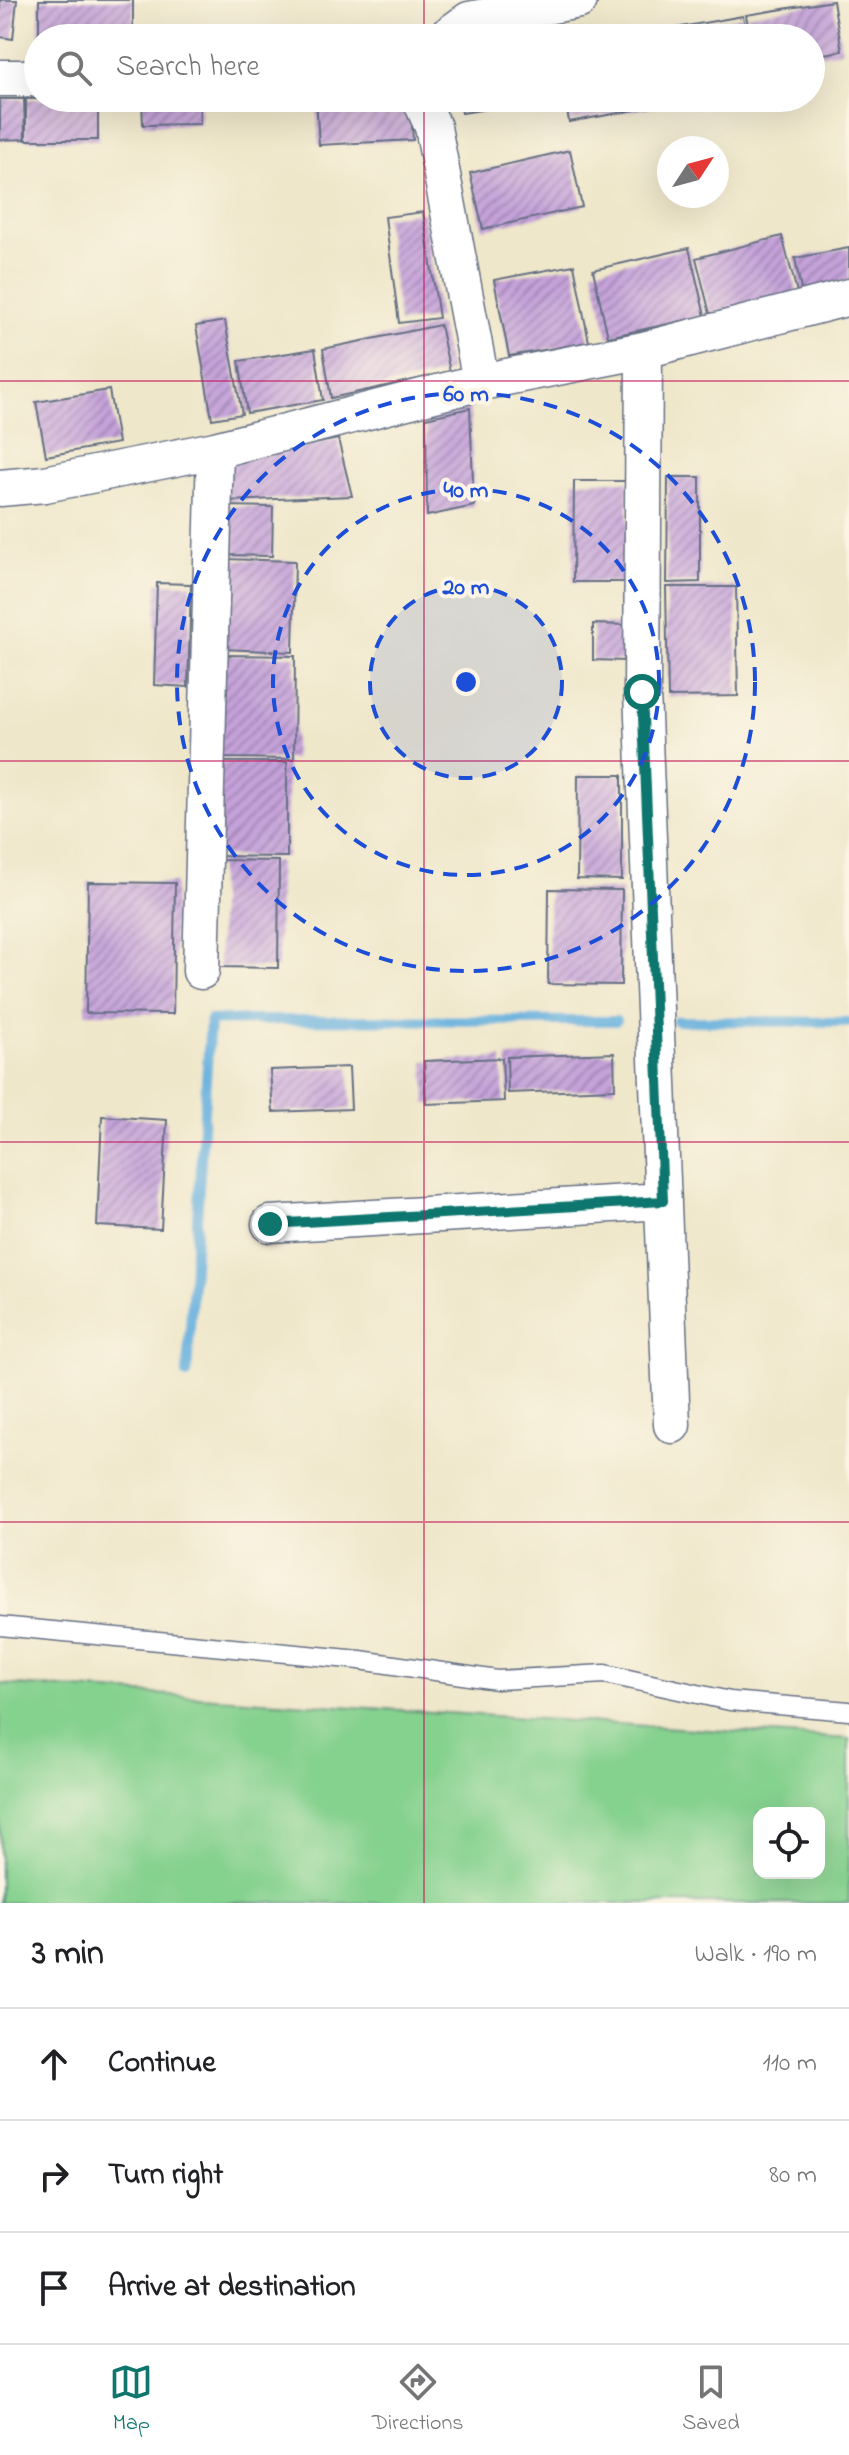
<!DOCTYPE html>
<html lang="en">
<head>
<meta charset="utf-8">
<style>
	:root { --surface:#fff; --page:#f2f2f2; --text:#202124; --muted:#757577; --line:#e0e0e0; --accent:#0f766e }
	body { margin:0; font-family:"Indie Flower",sans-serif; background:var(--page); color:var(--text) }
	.controls { position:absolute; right:24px; bottom:24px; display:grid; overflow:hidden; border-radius:16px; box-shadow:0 8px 32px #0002 }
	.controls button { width:72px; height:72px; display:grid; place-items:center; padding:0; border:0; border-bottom:2px solid var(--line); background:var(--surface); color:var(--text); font:40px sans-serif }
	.compass { position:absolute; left:657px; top:136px; width:72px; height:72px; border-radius:50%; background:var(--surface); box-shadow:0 8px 32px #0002; rotate:54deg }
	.stop { position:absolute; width:24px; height:24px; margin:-18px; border:6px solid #0f766e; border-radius:50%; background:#fff }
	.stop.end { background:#0f766e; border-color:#fff; box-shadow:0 2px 8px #0008 }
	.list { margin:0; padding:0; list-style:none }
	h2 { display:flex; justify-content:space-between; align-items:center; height:104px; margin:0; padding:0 32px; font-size:34px }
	h2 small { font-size:26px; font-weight:400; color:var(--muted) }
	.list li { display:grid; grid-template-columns:52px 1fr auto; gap:24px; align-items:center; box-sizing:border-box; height:112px; padding:0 32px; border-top:2px solid var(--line) }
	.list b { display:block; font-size:30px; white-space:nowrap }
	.list em { font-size:26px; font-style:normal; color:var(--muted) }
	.icon { flex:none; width:44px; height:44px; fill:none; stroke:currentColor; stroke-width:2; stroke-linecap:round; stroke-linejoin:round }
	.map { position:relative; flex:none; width:849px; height:1903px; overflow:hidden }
	.search { position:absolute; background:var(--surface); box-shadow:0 8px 32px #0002; left:24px; right:24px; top:24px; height:88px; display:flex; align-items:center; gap:20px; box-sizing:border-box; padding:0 28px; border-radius:44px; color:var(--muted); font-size:30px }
	.sheet { height:440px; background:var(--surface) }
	nav { display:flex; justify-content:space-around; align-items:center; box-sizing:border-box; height:112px; border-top:2px solid var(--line); background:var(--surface); font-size:22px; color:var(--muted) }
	nav a { display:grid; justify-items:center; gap:4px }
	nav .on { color:var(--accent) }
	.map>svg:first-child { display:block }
	.grass { fill:#85d18e; stroke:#508076; stroke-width:2; fill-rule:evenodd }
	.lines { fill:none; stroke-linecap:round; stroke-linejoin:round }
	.stream { stroke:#66b0de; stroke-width:10 }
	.building { fill:url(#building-hatch) }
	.lane-casing { stroke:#656f84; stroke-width:21 }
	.street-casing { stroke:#656f84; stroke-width:39 }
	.lane { stroke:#fff; stroke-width:18 }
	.street { stroke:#fff; stroke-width:36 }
	.route { stroke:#0f766e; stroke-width:10 }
	.grid { fill:none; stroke:#c2185b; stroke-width:2; stroke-opacity:0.55 }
	.ring { fill:none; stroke:#1d4ed8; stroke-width:4; stroke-dasharray:14 10 }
	.centre { fill:#1d4ed8; stroke:#fcf5e5; stroke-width:4 }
	.ring-label { font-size:24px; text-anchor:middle; font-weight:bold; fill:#1d4ed8; stroke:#fcf5e5; stroke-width:8; stroke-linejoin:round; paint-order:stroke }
</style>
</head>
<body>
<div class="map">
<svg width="849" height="1903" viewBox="0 0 849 1903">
	<defs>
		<pattern id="building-hatch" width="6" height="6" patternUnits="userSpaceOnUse" patternTransform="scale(2)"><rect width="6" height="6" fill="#c5a2d9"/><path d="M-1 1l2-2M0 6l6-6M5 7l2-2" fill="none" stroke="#9f84b3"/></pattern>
	</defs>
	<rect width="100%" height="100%" fill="#fcf5e5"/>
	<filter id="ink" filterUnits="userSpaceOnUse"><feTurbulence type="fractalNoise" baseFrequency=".0125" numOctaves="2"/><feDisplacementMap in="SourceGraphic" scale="16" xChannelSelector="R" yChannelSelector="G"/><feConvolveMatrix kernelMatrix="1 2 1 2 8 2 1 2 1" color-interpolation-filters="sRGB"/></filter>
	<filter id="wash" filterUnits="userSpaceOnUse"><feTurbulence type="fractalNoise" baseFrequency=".006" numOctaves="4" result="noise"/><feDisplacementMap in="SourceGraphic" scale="32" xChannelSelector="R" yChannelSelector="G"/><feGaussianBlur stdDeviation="1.8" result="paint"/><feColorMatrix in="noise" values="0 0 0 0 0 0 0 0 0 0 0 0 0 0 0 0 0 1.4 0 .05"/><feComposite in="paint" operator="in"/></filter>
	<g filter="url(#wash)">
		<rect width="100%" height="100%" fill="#efe7ca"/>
		<path class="grass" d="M 0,1684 L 849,1739 L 849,1903 L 0,1903 ZM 759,1813 L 819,1813 L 819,1873 L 759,1873 Z"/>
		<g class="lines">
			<path class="stream" d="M 677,1021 L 849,1022
				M 187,1374 L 210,1020 L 616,1021"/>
		</g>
		<g id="blocks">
			<path class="building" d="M 0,0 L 17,0 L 13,39 L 0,37 Z
				M 39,0 L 133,0 L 133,38 L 39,38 Z
				M 833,1 L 842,51 L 811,56 L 811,38 L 750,38 L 746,15 Z
				M 743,16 L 747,38 L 654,38 L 653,32 Z
				M 649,32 L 651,38 L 626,38 L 625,36 Z
				M 142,98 L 200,98 L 200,124 L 143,125 Z
				M 316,98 L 410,98 L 413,140 L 319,145 Z
				M 459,98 L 542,98 L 542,100 L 462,113 Z
				M 565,98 L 661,98 L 663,105 L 569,122 Z
				M 0,99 L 24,99 L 25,139 L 0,140 Z
				M 26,99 L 98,99 L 98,140 L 26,140 Z
				M 570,150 L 582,207 L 483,229 L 470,173 Z
				M 423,212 L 439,318 L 399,323 L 385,217 Z
				M 782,236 L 797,292 L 710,314 L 696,258 Z
				M 689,248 L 705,316 L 608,337 L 593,270 Z
				M 849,248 L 849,280 L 801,290 L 795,258 Z
				M 574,265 L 589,342 L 509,356 L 494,280 Z
				M 225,321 L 242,414 L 212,419 L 196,326 Z
				M 440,325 L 450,372 L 331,398 L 323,349 Z
				M 315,349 L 323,400 L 247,413 L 239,361 Z
				M 109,390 L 118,443 L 46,456 L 36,402 Z
				M 470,408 L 474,506 L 427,516 L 426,418 Z
				M 338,439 L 352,496 L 227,501 L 226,462 Z
				M 668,477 L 700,477 L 700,582 L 667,583 Z
				M 574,481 L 628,481 L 628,582 L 573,582 Z
				M 225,506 L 273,507 L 272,556 L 224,555 Z
				M 224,559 L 295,561 L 293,652 L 222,649 Z
				M 157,583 L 191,584 L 188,687 L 154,685 Z
				M 666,587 L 736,587 L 738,696 L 668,697 Z
				M 593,624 L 627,625 L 626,661 L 593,660 Z
				M 222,655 L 295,656 L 294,759 L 220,758 Z
				M 220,762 L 287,762 L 287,857 L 219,856 Z
				M 578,775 L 622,775 L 622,880 L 577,879 Z
				M 219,860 L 279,861 L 278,968 L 219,967 Z
				M 88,882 L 175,883 L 173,1014 L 86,1013 Z
				M 549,889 L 622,890 L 621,985 L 548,984 Z
				M 614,1053 L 615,1089 L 508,1093 L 507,1057 Z
				M 502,1058 L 504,1101 L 426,1104 L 424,1061 Z
				M 349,1067 L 351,1109 L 273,1112 L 270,1070 Z
				M 102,1116 L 167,1120 L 161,1229 L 97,1226 Z"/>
		</g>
	</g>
	<g filter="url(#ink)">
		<use href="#blocks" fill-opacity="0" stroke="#656f84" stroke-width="2"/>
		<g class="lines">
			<g class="lane-casing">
				<path id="lane" d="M 0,1626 L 360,1660 L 497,1680 L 605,1674 L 730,1701 L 849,1711"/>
			</g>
			<g class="street-casing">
				<path id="street" d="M 444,38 L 469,20 L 579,0
					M 0,78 L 38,78
					M 420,98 L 433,127 L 481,382
					M 644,350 L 642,692 L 672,1425
					M 0,488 L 45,484 L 215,450 L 481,382 L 644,350 L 849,297
					M 201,971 L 215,450
					M 270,1224 L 663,1201"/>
			</g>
			<use href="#lane" class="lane"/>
			<use href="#street" class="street"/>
		</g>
	</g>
	<g class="lines" filter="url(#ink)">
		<path class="route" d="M 270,1224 L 663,1201 L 642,692"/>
	</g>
	<path class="grid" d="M 424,0 L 424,38M 424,98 L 424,1903M 0,381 L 849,381M 0,761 L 849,761M 0,1142 L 849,1142M 0,1522 L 849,1522"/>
	<circle cx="466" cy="682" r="96" fill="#1d4ed8" fill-opacity=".12"/>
	<g class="ring">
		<circle cx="466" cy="682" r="96"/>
		<circle cx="466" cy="682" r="193"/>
		<circle cx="466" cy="682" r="289"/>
	</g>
	<circle cx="466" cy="682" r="12" class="centre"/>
	<g class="ring-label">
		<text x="466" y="401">60 m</text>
		<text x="466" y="497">40 m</text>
		<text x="466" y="594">20 m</text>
	</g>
</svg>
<div class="controls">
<button><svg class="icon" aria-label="locate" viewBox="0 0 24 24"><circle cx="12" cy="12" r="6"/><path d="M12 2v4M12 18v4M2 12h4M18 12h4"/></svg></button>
</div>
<svg class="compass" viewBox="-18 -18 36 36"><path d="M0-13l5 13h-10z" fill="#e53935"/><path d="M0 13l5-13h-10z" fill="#757577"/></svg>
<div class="stop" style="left:642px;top:692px"></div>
<div class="stop end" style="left:270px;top:1224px"></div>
<div class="search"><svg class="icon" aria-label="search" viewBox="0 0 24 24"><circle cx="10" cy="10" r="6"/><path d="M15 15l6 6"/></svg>Search here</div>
</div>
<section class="sheet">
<h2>3 min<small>Walk · 190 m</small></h2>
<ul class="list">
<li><svg class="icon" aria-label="ahead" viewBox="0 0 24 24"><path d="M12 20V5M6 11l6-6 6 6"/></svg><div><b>Continue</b></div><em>110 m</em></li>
<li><svg class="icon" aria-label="right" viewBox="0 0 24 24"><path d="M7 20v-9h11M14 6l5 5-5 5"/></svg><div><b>Turn right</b></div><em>80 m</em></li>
<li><svg class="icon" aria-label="arrive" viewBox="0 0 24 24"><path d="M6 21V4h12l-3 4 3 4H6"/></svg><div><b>Arrive at destination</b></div></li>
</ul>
</section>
<nav>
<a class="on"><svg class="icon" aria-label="map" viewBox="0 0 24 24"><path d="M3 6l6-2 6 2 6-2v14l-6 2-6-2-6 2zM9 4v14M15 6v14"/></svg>Map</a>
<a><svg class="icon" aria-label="directions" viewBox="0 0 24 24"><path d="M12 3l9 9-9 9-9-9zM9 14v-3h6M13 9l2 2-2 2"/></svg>Directions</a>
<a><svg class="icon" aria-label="saved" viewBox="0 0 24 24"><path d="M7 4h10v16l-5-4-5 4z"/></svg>Saved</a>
</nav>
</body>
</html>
